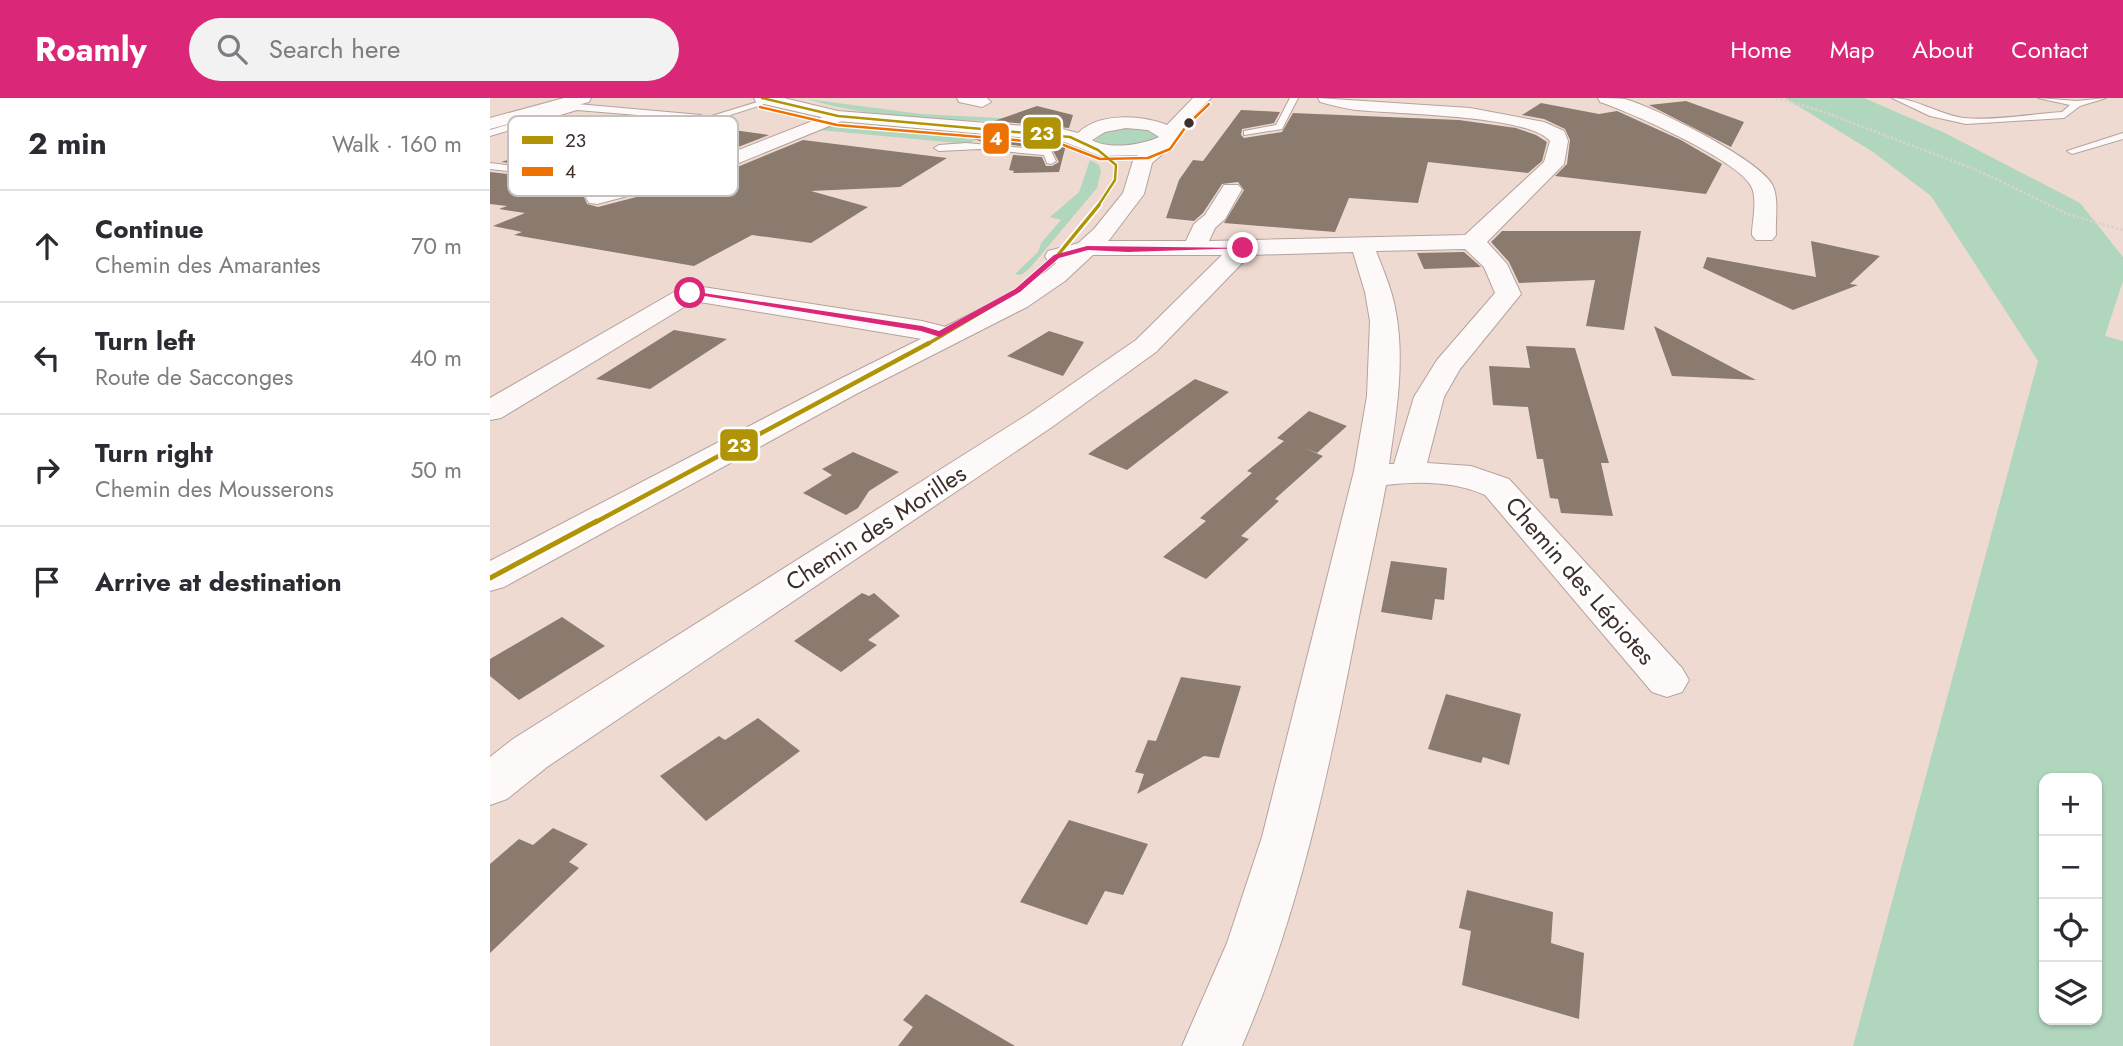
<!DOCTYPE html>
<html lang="en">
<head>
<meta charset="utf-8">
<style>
	:root { --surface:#fff; --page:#f2f2f3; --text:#2b2b33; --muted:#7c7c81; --line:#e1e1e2; --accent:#db2777 }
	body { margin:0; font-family:Jost,sans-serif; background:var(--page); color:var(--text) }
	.controls { position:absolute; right:21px; bottom:21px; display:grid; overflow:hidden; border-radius:14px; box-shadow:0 2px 5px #0004 }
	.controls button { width:63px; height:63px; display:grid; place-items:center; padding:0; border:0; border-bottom:2px solid var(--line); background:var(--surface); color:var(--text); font:35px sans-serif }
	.stop { position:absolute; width:21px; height:21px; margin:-16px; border:5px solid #db2777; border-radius:50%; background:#fff }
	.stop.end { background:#db2777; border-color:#fff; box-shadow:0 2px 7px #0008 }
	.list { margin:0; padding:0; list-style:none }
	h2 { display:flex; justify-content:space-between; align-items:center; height:91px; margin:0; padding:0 28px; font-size:30px }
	h2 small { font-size:23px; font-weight:400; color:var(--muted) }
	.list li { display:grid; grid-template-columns:46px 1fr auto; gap:21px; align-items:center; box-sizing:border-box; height:112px; padding:0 28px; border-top:2px solid var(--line) }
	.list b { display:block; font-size:26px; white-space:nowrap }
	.list p { margin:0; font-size:23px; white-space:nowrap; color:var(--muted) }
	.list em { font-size:23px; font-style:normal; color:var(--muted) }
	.icon { flex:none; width:38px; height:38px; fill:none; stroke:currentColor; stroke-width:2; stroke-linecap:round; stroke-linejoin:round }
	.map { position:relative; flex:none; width:1633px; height:948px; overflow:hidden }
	header { display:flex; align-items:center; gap:42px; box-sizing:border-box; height:98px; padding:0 35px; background:var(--accent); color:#fff }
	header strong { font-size:33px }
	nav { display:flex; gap:38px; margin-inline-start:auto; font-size:24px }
	.search { width:490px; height:63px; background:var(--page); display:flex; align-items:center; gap:18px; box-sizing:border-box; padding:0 24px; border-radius:38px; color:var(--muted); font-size:26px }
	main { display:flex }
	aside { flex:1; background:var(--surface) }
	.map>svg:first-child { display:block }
	.green { fill:#b1d6be; fill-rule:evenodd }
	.building { fill:#8a7b6e }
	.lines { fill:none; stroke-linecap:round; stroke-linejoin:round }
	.lane-casing { stroke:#b3a39d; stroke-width:2 }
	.street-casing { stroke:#b3a39d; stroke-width:2 }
	.secondary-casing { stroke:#b3a39d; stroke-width:2 }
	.path { stroke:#d8d2cf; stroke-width:2.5; stroke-dasharray:2.5 2; stroke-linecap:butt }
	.lane { fill:#fdf9f8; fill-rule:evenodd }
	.street { fill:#fdf9f8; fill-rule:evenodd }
	.secondary { fill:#fdf9f8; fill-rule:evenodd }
	.bus-1-far3-casing { stroke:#fff; stroke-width:5 }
	.bus-1-far2-casing { stroke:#fff; stroke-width:7 }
	.bus-1-far1-casing { stroke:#fff; stroke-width:9 }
	.bus-1-casing { stroke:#fff; stroke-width:10 }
	.bus-2-casing { stroke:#fff; stroke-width:5 }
	.bus-1-far3 { stroke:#b09306; stroke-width:2.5 }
	.bus-1-far2 { stroke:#b09306; stroke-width:3.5 }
	.bus-1-far1 { stroke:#b09306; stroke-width:4.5 }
	.bus-1 { stroke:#b09306; stroke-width:5 }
	.bus-2 { stroke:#ee7203; stroke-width:2.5 }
	.route { fill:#db2777 }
	.bus-dot { fill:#3e2f29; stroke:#fff; stroke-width:2.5 }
	.labels { text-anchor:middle; stroke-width:7; stroke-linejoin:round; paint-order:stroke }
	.street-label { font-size:24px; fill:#3e2f29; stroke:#fff }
	.key { fill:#fff; stroke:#c5c1bf; stroke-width:2 }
	.key-label { font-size:19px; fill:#3e2f29 }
	.line-badge { stroke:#fff; stroke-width:2.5 }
	.badge-label { font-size:19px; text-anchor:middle; font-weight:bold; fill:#fff }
</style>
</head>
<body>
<header>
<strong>Roamly</strong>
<div class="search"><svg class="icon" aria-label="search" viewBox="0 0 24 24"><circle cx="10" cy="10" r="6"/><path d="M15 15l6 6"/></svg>Search here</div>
<nav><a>Home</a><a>Map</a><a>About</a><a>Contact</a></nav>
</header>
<main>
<aside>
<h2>2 min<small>Walk · 160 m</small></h2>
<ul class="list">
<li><svg class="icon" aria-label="ahead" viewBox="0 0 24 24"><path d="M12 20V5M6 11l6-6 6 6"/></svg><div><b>Continue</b><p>Chemin des Amarantes</p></div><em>70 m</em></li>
<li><svg class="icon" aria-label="left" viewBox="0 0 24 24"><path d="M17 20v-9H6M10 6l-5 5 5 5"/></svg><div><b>Turn left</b><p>Route de Sacconges</p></div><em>40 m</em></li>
<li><svg class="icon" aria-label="right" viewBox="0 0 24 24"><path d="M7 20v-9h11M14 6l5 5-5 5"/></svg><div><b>Turn right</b><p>Chemin des Mousserons</p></div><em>50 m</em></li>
<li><svg class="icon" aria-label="arrive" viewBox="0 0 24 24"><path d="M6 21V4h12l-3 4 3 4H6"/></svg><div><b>Arrive at destination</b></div></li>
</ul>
</aside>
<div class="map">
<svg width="1633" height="948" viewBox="0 0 1633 948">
	<rect width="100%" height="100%" fill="#efdad2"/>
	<path class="green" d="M 1295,0 L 1374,0 L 1455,35 L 1590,105 L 1633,159 L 1633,183 L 1615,238 L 1633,243 L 1633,948 L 1363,948 L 1548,263 L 1441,98 L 1383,54 ZM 1554,680 L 1607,680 L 1607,922 L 1554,922 Z
		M 317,1 L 431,16 L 569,23 C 486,23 397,25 317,1 Z
		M 340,28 L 489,40 L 478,46 L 329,32 Z
		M 640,30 L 658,32 L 668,37 L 668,41 L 638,51 L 605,45 L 606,38 L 620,32 Z
		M 600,62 L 609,67 L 611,73 L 607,90 L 540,170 L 531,177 L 525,176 L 548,154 L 551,145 L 571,122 L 560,119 L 589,94 Z"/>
	<path class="building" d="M 1196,3 L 1254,24 L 1241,49 L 1159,7 Z
		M 1051,5 L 1109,16 L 1127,13 L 1191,42 L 1232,66 L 1216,96 L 1065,78 L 1077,66 L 1080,42 L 1075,31 L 1054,21 L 1032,17 Z
		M 547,8 L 583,17 L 579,30 L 504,23 Z
		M 751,12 L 790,14 L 784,25 L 752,31 L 751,37 L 754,40 L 792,34 L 803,15 L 969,22 L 1026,30 L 1046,37 L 1057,44 L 1052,63 L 1038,75 L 938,64 L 928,105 L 859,100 L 845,134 L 734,125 L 754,92 L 748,84 L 732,86 L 713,115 L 704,123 L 676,120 L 689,82 L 703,62 L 713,63 Z
		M 112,17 L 141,22 L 148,20 L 194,24 L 50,68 L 11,64 L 30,58 L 25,56 L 73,41 L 50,36 Z
		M 215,28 L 279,37 L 207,65 L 98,92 L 94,99 L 97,106 L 108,109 L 223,79 L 313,42 L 457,60 L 410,89 L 321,93 L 378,109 L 321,145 L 262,137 L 204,168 L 24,137 L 32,134 L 3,128 L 35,115 L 9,111 L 17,108 L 0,106 L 0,74 L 52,80 Z
		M 474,37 L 571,46 L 576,47 L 569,74 L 523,75 L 524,73 L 519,72 L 523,57 L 552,59 L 556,68 L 562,68 L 569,64 L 562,51 L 492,44 Z
		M 1012,133 L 1151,133 L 1134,232 L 1096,228 L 1105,182 L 1029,185 L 1019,164 L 1001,144 Z
		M 1321,143 L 1390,158 L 1360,186 L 1368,187 L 1303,212 L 1213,170 L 1217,159 L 1326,179 Z
		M 974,154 L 991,169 L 934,171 L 927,155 Z
		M 1164,228 L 1266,282 L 1182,278 Z
		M 184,232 L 237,241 L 160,291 L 106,281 Z
		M 559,233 L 594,244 L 573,278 L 517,258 Z
		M 1036,248 L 1085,250 L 1119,365 L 1111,365 L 1123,418 L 1071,415 L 1068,401 L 1060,400 L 1053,361 L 1047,361 L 1038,309 L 1003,307 L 999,268 L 1040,270 Z
		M 705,281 L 739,294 L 637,372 L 598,356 Z
		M 819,313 L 857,328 L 827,355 L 814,350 L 833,358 L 785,401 L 789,403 L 751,438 L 759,441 L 716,481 L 673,459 L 716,423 L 710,420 L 762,375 L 757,373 L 794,343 L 787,340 Z
		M 363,354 L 409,374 L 379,393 L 368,410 L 356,417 L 313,395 L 342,377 L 332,371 Z
		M 901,463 L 957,470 L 954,502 L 945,501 L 942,522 L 891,514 Z
		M 372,495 L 379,498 L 384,495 L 410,518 L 378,542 L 387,547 L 351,574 L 304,543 Z
		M 72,519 L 115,548 L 29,602 L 0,578 L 0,561 Z
		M 691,579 L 751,588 L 729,660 L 714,658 L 647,696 L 654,676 L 645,674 L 658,642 L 666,643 Z
		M 956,596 L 1031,616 L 1019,667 L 993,659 L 991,665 L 938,651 Z
		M 268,620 L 310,653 L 216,723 L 170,678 L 229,638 L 235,642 Z
		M 579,722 L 658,746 L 633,797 L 615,793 L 597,827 L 530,804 Z
		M 63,730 L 98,746 L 79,764 L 89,770 L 0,855 L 0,766 L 29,741 L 43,747 Z
		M 977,792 L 1063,814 L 1061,845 L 1094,855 L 1089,921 L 972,887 L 981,833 L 969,830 Z
		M 436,896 L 525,948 L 408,948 L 423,929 L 413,922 Z"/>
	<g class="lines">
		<g class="lane-casing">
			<path id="lane" d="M 800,0 L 808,0 L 792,31 L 754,37 L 754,33 L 786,27 Z
				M 1402,0 C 1426,0 1449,17 1474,20 C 1503,23 1542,16 1572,14 L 1580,7 L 1548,0 L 1587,3 L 1616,0 L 1590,8 L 1574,20 L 1476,26 L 1440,18 Z
				M 277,1 L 284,3 L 51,77 L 0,71 L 0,65 L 50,71 L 208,22 L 87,12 L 0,38 L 0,32 L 87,6 L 211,17 L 215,20 Z
				M 1633,35 L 1633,41 L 1582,56 L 1577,53 Z
				M 476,45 L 558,52 L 561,53 L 566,63 L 561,66 L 557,65 L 554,57 L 490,51 L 449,53 L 444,50 L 449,47 Z"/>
		</g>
		<g class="street-casing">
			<path id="street" d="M 74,0 L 101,0 L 99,4 L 0,31 L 0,20 Z
				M 467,0 L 497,0 L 501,4 L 492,9 L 469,4 Z
				M 828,0 L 980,10 L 1054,24 L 1074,33 L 1078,43 L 1074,66 L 997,144 L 1017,166 L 1031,196 L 970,271 L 954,299 L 937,365 L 981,368 L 1019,381 L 1192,570 L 1199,582 L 1192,594 L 1177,599 L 1162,594 L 995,397 C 964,383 929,383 896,387 C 886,440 874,491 864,544 C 837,682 808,818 752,948 L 692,948 L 737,845 L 772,739 L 864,373 L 877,298 L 880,223 L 875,194 L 863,154 L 760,157 L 666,254 L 562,329 L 57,669 L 17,701 L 0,707 L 0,659 L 23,641 L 540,315 L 646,242 L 732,157 L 598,157 L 567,165 L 558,163 L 555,158 L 558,153 L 597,143 L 696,143 L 704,126 L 715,117 L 734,87 L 748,87 L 752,91 L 735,121 L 725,130 L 719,143 L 975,137 L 1054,64 L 1060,43 C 1039,17 904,16 867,12 C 855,11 842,7 830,4 ZM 975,151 L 994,169 L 1005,195 L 947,262 L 924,299 L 904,366 L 899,366 C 906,318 915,264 906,215 C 903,194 894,174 886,153 Z
				M 1108,0 C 1116,0 1126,0 1135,1 C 1164,9 1271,62 1283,88 C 1289,102 1285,122 1286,137 L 1282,142 L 1266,142 L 1262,137 C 1262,123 1268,101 1261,88 C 1248,62 1140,14 1110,4 Z
				M 348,13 L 357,18 L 354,22 L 222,76 L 107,106 L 99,105 L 96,100 L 99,95 L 208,68 Z
				M 200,187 L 432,223 L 460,230 L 464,236 L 460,242 L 450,244 L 204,203 L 11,320 L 0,322 L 0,300 L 191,190 Z"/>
		</g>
		<g class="secondary-casing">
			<path id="secondary" d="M 264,0 L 294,0 L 348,13 L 572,31 L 588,35 C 609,14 652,17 677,27 L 703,0 L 721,0 L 697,24 L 683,47 L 662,65 L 654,96 L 620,141 L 575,183 L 537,209 L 368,295 L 14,489 L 0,493 L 0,463 L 346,283 L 519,197 L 557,173 L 604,131 L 633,95 L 643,63 L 648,57 L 610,58 L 572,43 L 348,23 L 266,4 ZM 636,30 L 658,32 L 669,39 C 652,47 619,52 602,42 L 615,34 Z"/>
		</g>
		<path class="path" d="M 1286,0 L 1331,13 L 1489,73 L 1580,117 L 1633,132"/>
		<use href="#lane" class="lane"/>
		<use href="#street" class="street"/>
		<use href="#secondary" class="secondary"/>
		<g class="bus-1-far3-casing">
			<path id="bus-1-far3" d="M 272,0 L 348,18 L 580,39 L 608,52 L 626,67 L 625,82 L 608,108"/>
		</g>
		<g class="bus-1-far2-casing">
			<path id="bus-1-far2" d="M 436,247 L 527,193 L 567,158 L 609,107"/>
		</g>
		<g class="bus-1-far1-casing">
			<path id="bus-1-far1" d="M 104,425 L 439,245"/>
		</g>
		<g class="bus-1-casing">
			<path id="bus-1" d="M 0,480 L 107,423"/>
		</g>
		<g class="bus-2-casing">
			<path id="bus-2" d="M 270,9 L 347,27 L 571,46 L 610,61 L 658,60 L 680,51 L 697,27 L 719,6"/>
		</g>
		<use href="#bus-1-far3" class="bus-1-far3"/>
		<use href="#bus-1-far2" class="bus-1-far2"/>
		<use href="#bus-1-far1" class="bus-1-far1"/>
		<use href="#bus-1" class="bus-1"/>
		<use href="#bus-2" class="bus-2"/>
	</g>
	<path class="route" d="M 597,148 L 756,150 L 638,154 L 598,152 L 569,160 L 530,194 L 450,239 L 431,233 L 196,195 L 200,193 L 432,228 L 449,233 L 525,191 L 564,157 Z"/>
	<circle class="bus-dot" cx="699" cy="25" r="6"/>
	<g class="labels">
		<g class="street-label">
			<text transform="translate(386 430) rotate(-33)" y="8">Chemin des Morilles</text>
			<text transform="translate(1090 483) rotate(49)" y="8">Chemin des Lépiotes</text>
		</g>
	</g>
	<rect x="18" y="18" width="230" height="80" rx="10" class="key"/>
	<rect x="32" y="38" width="31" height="8" fill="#b09306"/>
	<rect x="32" y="69" width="31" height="9" fill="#ee7203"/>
	<g class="key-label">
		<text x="75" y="49">23</text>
		<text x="75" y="80">4</text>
	</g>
	<g class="line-badge">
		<rect x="532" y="18" width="40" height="34" rx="7" fill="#b09306"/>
		<rect x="492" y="24" width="28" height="33" rx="7" fill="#ee7203"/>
		<rect x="229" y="330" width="40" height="34" rx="7" fill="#b09306"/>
	</g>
	<g class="badge-label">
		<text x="552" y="42">23</text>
		<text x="506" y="47">4</text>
		<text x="249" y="354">23</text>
	</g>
</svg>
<div class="controls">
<button>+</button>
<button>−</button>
<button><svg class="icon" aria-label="locate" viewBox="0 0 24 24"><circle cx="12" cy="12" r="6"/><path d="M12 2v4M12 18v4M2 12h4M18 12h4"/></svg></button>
<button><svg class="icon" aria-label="layers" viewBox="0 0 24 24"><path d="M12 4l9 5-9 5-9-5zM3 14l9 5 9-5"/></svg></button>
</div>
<div class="stop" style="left:200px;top:195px"></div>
<div class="stop end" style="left:753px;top:150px"></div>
</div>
</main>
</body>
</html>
